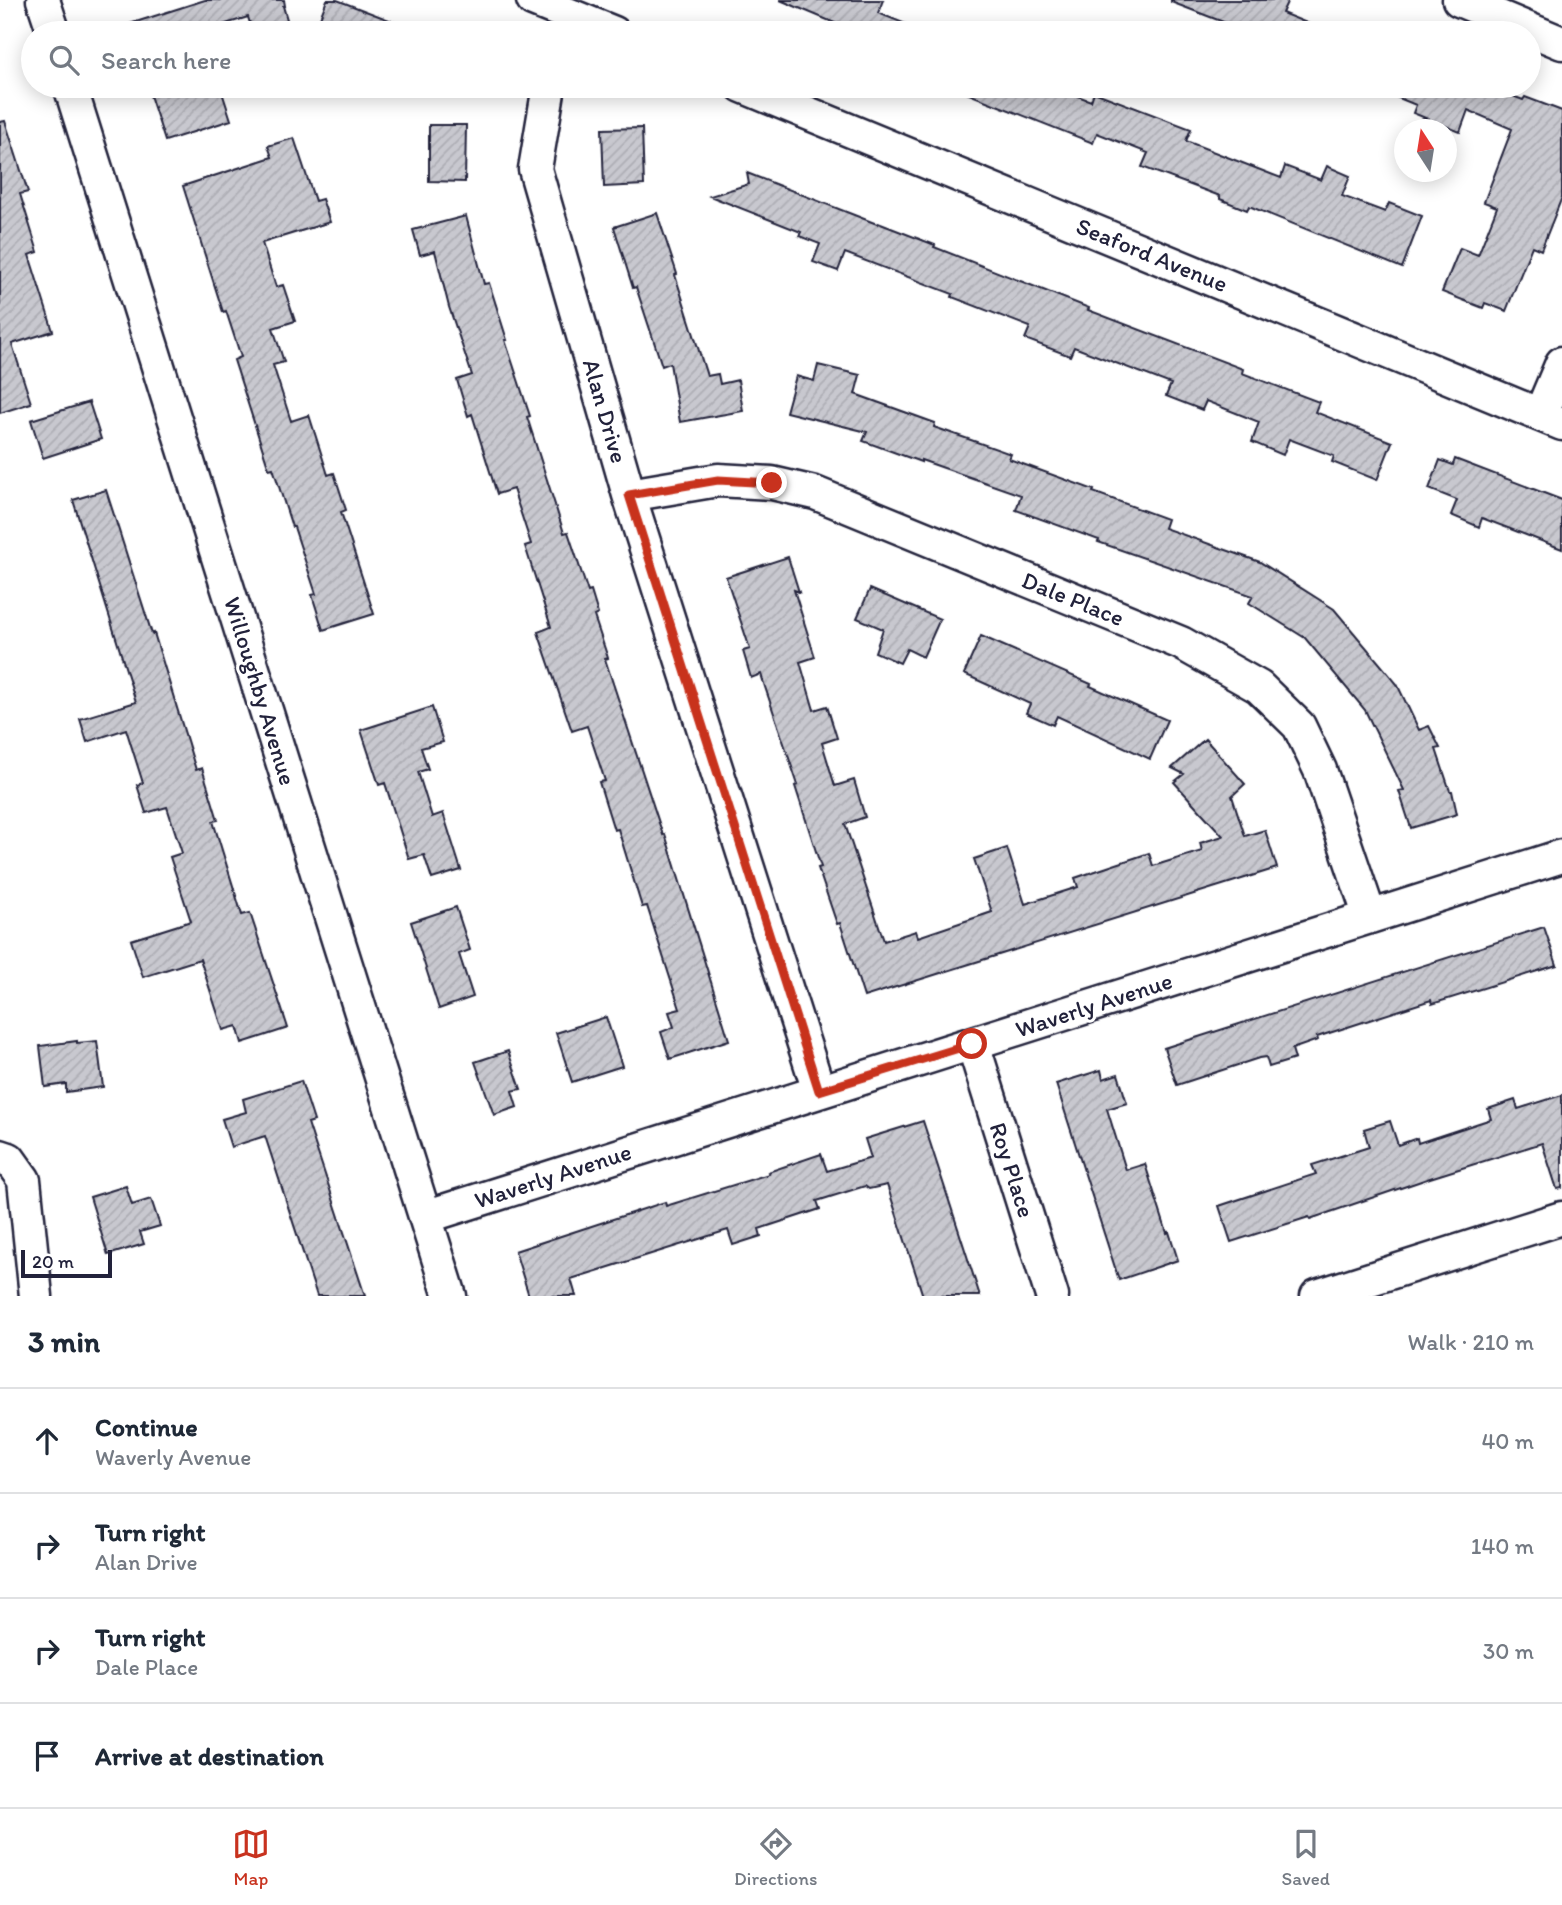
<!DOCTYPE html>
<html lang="en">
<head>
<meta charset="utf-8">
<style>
	:root { --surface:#fff; --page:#f2f2f3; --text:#1f2937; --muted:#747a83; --line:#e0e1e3; --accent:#c8321e }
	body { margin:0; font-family:Itim,sans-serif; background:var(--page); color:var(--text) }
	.compass { position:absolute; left:1394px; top:119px; width:63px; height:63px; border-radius:50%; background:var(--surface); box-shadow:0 4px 18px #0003; rotate:348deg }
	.scale { position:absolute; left:21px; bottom:18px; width:91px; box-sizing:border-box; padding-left:7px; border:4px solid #22223b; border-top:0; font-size:19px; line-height:24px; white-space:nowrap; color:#22223b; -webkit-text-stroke:5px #fff; paint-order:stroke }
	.stop { position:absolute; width:21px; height:21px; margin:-16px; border:5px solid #c8321e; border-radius:50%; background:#fff }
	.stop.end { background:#c8321e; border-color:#fff; box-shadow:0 2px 7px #0008 }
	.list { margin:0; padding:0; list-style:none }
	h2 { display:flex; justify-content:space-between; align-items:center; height:91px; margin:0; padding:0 28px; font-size:30px }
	h2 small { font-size:23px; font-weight:400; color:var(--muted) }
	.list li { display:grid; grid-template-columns:46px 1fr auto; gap:21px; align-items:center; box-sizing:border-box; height:105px; padding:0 28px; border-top:2px solid var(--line) }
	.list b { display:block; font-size:26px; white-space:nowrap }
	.list p { margin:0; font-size:23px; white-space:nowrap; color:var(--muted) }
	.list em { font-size:23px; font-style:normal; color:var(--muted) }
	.icon { flex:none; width:38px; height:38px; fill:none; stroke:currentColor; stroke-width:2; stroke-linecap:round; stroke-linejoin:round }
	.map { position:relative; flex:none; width:1562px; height:1296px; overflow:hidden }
	.search { position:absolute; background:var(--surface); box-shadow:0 4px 18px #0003; left:21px; right:21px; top:21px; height:77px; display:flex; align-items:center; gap:18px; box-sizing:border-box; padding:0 24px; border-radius:38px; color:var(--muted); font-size:26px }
	.sheet { height:511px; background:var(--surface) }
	nav { display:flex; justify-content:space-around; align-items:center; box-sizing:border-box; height:98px; border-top:2px solid var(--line); background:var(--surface); font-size:19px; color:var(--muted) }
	nav a { display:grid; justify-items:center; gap:4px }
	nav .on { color:var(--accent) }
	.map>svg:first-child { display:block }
	.building { fill:url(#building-hatch); stroke:#22223b; stroke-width:2 }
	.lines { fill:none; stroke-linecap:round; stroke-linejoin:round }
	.minor-casing { stroke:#22223b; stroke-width:37 }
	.minor { stroke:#fff; stroke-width:32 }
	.route { stroke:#c8321e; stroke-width:9 }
	.labels { text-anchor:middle; stroke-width:6; stroke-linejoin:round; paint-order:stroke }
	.street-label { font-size:24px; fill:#22223b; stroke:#fff }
</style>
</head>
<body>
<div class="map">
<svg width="1562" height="1296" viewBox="0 0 1562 1296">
	<defs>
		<pattern id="building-hatch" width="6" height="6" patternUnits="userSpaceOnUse" patternTransform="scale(1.75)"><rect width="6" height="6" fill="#c8c8cf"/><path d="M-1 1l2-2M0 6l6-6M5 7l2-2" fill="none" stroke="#acacb3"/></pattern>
	</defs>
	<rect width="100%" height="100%" fill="#fff"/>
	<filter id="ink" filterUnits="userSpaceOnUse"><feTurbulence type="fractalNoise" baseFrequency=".0143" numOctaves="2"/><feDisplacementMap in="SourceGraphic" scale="14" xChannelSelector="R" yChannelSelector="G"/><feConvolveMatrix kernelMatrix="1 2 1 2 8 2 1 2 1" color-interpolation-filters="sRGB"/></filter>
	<g filter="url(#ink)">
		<path class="building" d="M 205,0 L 284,0 L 285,6 L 283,6 L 291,33 L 253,33 L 248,17 L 197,33 L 118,33 L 117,28 Z
			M 327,0 L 337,0 L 418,31 L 418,33 L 314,33 Z
			M 780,0 L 883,0 L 878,13 L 926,32 L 925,33 L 839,33 L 842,26 Z
			M 1171,0 L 1288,0 L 1282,13 L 1329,32 L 1329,33 L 1252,33 L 1171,2 Z
			M 147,86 L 220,86 L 231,120 L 165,141 Z
			M 952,86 L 1051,86 L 1091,101 L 1094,92 L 1191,129 L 1186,141 L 1281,178 L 1285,166 L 1321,180 L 1327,166 L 1350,176 L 1342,196 L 1385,212 L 1389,203 L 1422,216 L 1402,268 L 1249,206 L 1247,210 L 1220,199 L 1220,196 L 1142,167 L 1148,153 L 1097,133 L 1093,143 L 951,87 Z
			M 1372,86 L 1487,86 L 1523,100 L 1525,97 L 1562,111 L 1562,197 L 1541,250 L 1532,246 L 1506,311 L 1485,303 L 1483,308 L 1442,292 L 1460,248 L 1478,255 L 1497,207 L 1484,202 L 1512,129 L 1468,110 L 1460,132 L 1413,113 L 1416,105 L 1372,87 Z
			M 5,121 L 28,192 L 20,194 L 38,252 L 29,255 L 53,331 L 12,344 L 31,403 L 0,413 L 0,122 Z
			M 429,125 L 466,125 L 465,182 L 429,181 Z
			M 642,128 L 644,185 L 604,187 L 602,129 Z
			M 294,138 L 315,201 L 322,199 L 330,222 L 262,243 L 276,287 L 283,285 L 295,321 L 273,328 L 284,362 L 273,365 L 291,421 L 309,415 L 328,475 L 334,473 L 346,510 L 341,512 L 374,614 L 323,630 L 312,595 L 316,594 L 294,527 L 292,527 L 273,468 L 269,469 L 234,360 L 241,357 L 226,311 L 223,312 L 183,186 L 272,157 L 268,146 Z
			M 747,173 L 877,224 L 878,223 L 935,245 L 934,247 L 1089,308 L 1088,310 L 1243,369 L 1242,373 L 1319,402 L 1315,412 L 1392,442 L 1377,480 L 1332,462 L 1334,456 L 1289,439 L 1283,455 L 1252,442 L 1259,422 L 1206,401 L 1202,410 L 1166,396 L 1171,384 L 1074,347 L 1070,356 L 1025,339 L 1030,327 L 952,297 L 953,294 L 845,253 L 838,271 L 813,262 L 820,244 L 799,236 L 801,232 L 710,196 L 749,184 Z
			M 657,213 L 677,274 L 675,275 L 707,376 L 718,374 L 720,384 L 738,380 L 743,411 L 680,422 L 670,363 L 662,366 L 636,287 L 633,288 L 614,227 Z
			M 466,216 L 484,284 L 489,283 L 507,340 L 505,340 L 530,416 L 527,417 L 564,533 L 568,532 L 588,592 L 591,591 L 598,614 L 594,616 L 608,658 L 605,659 L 663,835 L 665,834 L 729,1040 L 670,1059 L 661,1032 L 674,1027 L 669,1012 L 680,1009 L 647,906 L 642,907 L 618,829 L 614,830 L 599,782 L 605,781 L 587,726 L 572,731 L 538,632 L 551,627 L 525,546 L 531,544 L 513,489 L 497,494 L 472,414 L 468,416 L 457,380 L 472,375 L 449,307 L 435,251 L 420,255 L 413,230 Z
			M 818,365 L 860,375 L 855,394 L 935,423 L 934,427 L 1011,454 L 1009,459 L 1094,490 L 1093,492 L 1167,519 L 1164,528 L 1260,562 L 1334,609 L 1397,684 L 1419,730 L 1429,726 L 1440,748 L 1436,749 L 1450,791 L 1452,791 L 1457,814 L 1411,828 L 1399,791 L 1404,790 L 1365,710 L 1305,638 L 1249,603 L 1253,596 L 1098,542 L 1099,540 L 1016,510 L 1021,495 L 921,460 L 921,462 L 863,441 L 867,432 L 786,412 L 796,376 L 814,381 Z
			M 89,402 L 101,439 L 43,458 L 31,420 Z
			M 1455,459 L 1562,500 L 1562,549 L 1482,518 L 1479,527 L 1451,515 L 1457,500 L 1429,489 L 1440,460 L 1453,465 Z
			M 106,490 L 152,634 L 154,633 L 196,770 L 202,768 L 218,820 L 213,821 L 242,915 L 250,913 L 288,1028 L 242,1043 L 237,1026 L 223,1030 L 200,959 L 143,977 L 131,940 L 191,921 L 170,857 L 182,853 L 167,807 L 146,813 L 137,785 L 143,783 L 126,729 L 87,742 L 80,719 L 136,702 L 73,500 Z
			M 788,557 L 799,592 L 794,590 L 815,657 L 800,662 L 814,710 L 827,706 L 837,738 L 822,743 L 835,786 L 854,780 L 865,817 L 845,824 L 884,941 L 916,931 L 918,937 L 992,912 L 974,859 L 1007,848 L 1025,904 L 1078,887 L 1075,878 L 1149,853 L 1153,866 L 1202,851 L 1200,843 L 1223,836 L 1174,782 L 1184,774 L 1172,768 L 1205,739 L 1245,784 L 1232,796 L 1245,836 L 1265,830 L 1277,868 L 864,997 L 840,923 L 837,924 L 818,868 L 821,867 L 795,786 L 798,785 L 765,687 L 761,674 L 751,678 L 743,651 L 750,649 L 726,577 Z
			M 870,589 L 940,619 L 923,657 L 907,649 L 900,663 L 875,652 L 883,629 L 857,618 Z
			M 981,636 L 1091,684 L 1090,686 L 1167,720 L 1150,759 L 1057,716 L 1053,725 L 1026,713 L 1030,704 L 964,674 Z
			M 432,707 L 443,742 L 421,748 L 428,769 L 418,772 L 432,817 L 443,813 L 461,870 L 432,879 L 424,855 L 409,859 L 385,783 L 379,785 L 361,730 Z
			M 456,907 L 470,950 L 459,954 L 473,997 L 439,1009 L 411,922 Z
			M 1544,927 L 1557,965 L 1432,1004 L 1431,1000 L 1317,1037 L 1318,1040 L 1292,1049 L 1295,1059 L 1269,1067 L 1266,1057 L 1259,1058 L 1177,1085 L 1164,1048 Z
			M 606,1017 L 622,1066 L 572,1082 L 556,1033 Z
			M 77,1041 L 77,1043 L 97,1041 L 103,1087 L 66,1092 L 66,1084 L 45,1087 L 40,1046 Z
			M 508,1051 L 521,1089 L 512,1091 L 517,1107 L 494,1115 L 475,1062 Z
			M 1101,1070 L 1103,1079 L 1118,1074 L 1127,1103 L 1107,1109 L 1126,1170 L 1145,1164 L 1167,1233 L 1169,1232 L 1178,1260 L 1119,1280 L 1056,1084 Z
			M 301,1081 L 314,1121 L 308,1123 L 365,1296 L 317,1296 L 265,1136 L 231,1147 L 222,1119 L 246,1112 L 243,1099 Z
			M 1562,1095 L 1562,1188 L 1557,1189 L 1542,1143 L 1430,1178 L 1310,1219 L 1309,1217 L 1231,1242 L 1219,1206 L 1316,1174 L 1312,1165 L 1369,1147 L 1364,1129 L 1390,1121 L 1398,1145 L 1417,1138 L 1418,1143 L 1491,1119 L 1488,1109 L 1515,1100 L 1518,1109 Z
			M 923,1121 L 980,1296 L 923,1296 L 887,1185 L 869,1189 L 865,1186 L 817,1201 L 820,1209 L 759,1229 L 761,1236 L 733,1245 L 728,1230 L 571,1279 L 576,1296 L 529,1296 L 515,1251 L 665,1202 L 666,1206 L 769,1174 L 768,1172 L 821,1154 L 827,1171 L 871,1158 L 865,1139 Z
			M 126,1186 L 132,1205 L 151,1199 L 160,1226 L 140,1232 L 144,1244 L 108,1255 L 90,1197 Z"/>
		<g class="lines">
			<g class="minor-casing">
				<path id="minor" d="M 43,0 L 54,33
					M 533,0 L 614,33
					M 1459,0 L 1562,43
					M 70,86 L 450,1296
					M 549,86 L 535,169 L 629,495 L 819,1091
					M 742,86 L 1562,424
					M 1540,415 L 1562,363
					M 629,495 L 718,480 L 772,483 L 815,493 L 1181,643 L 1259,687 L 1299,726 L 1320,770 L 1370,917
					M 973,1044 L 1052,1296
					M 0,1156 L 9,1159 L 24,1180 L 36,1296
					M 425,1217 L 1562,856
					M 1317,1296 L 1562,1218"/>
			</g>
			<use href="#minor" class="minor"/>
		</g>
	</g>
	<g class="lines" filter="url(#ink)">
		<path class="route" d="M 772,483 L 718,480 L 629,495 L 819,1091 L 972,1044"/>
	</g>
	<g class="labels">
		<g class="street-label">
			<text transform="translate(1152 255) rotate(22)" y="8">Seaford Avenue</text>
			<text transform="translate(605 411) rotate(74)" y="8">Alan Drive</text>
			<text transform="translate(1073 599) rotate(22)" y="8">Dale Place</text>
			<text transform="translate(260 691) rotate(73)" y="8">Willoughby Avenue</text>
			<text transform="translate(1094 1005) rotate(-18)" y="8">Waverly Avenue</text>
			<text transform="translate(1012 1170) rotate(72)" y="8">Roy Place</text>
			<text transform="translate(553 1176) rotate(-18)" y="8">Waverly Avenue</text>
		</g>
	</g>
</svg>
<svg class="compass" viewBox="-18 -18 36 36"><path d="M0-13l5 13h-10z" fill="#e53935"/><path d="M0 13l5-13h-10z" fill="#747a83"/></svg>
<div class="scale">20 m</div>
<div class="stop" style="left:972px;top:1044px"></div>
<div class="stop end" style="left:772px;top:483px"></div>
<div class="search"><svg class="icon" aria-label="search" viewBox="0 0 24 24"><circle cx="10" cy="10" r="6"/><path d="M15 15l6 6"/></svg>Search here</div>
</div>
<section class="sheet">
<h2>3 min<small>Walk · 210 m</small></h2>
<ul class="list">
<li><svg class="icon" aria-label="ahead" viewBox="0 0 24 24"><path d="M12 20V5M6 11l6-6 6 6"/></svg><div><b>Continue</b><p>Waverly Avenue</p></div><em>40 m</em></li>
<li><svg class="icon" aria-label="right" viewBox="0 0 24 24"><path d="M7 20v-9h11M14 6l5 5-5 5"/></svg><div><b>Turn right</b><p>Alan Drive</p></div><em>140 m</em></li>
<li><svg class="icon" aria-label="right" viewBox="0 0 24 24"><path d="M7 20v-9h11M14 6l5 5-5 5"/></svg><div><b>Turn right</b><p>Dale Place</p></div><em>30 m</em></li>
<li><svg class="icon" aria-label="arrive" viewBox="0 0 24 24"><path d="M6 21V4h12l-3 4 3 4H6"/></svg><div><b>Arrive at destination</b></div></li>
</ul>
</section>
<nav>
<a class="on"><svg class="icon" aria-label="map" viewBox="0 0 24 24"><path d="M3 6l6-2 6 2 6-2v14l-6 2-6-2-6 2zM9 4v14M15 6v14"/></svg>Map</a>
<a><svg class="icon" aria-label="directions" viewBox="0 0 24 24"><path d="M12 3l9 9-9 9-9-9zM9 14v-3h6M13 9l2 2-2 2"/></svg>Directions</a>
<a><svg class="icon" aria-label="saved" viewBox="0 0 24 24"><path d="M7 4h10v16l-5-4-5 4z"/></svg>Saved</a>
</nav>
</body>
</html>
